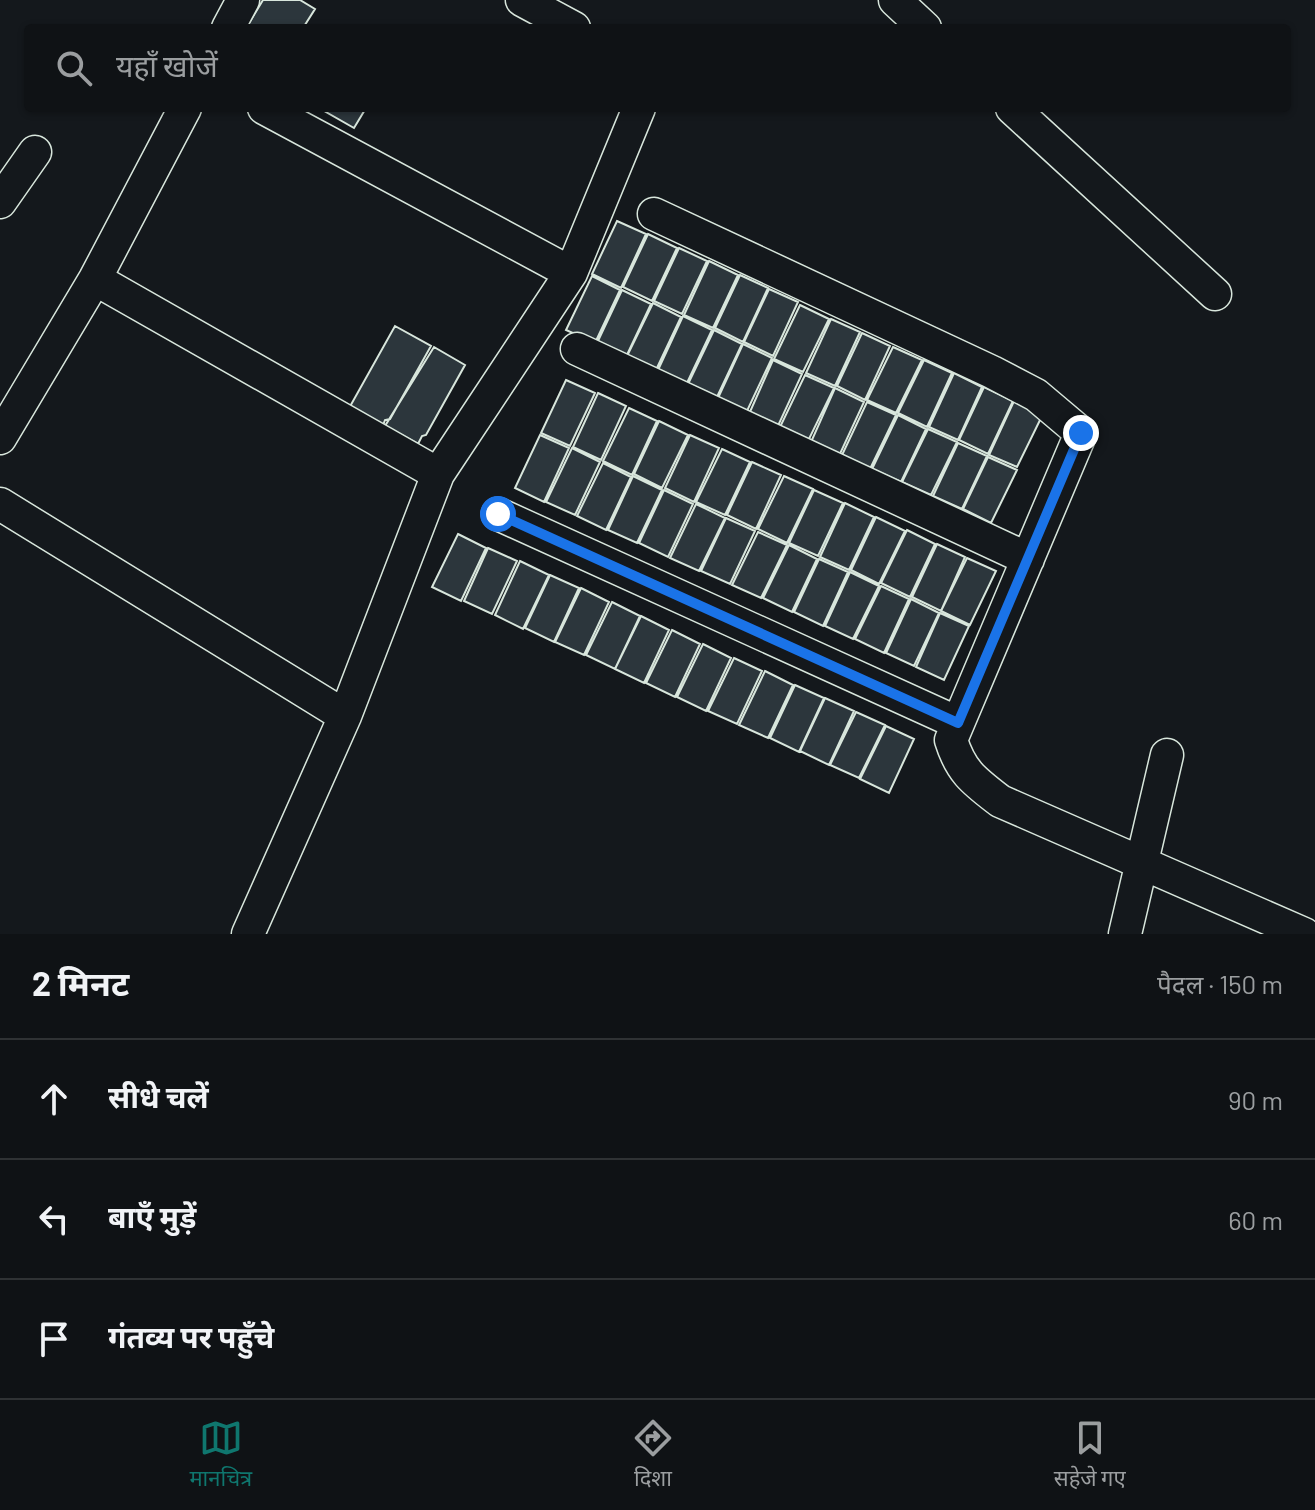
<!DOCTYPE html>
<html lang="hi">
<head>
<meta charset="utf-8">
<style>
	:root { --surface:#0f1215; --page:#1d2022; --text:#f1f3f6; --muted:#9b9ea0; --line:#2f3234; --accent:#0f766e }
	body { margin:0; font-family:Barlow,"Noto Sans Devanagari",sans-serif; background:var(--page); color:var(--text) }
	.stop { position:absolute; width:24px; height:24px; margin:-18px; border:6px solid #1a73e8; border-radius:50%; background:#fff }
	.stop.end { background:#1a73e8; border-color:#fff; box-shadow:0 2px 8px #0008 }
	.list { margin:0; padding:0; list-style:none }
	h2 { display:flex; justify-content:space-between; align-items:center; height:104px; margin:0; padding:0 32px; font-size:34px }
	h2 small { font-size:26px; font-weight:400; color:var(--muted) }
	.list li { display:grid; grid-template-columns:52px 1fr auto; gap:24px; align-items:center; box-sizing:border-box; height:120px; padding:0 32px; border-top:2px solid var(--line) }
	.list b { display:block; font-size:30px; white-space:nowrap }
	.list em { font-size:26px; font-style:normal; color:var(--muted) }
	.icon { flex:none; width:44px; height:44px; fill:none; stroke:currentColor; stroke-width:2; stroke-linecap:round; stroke-linejoin:round }
	.map { position:relative; flex:none; width:1315px; height:934px; overflow:hidden }
	.search { position:absolute; background:var(--surface); box-shadow:0 2px 6px #0004; left:24px; right:24px; top:24px; height:88px; display:flex; align-items:center; gap:20px; box-sizing:border-box; padding:0 28px; border-radius:8px; color:var(--muted); font-size:30px }
	.sheet { height:464px; background:var(--surface) }
	nav { display:flex; justify-content:space-around; align-items:center; box-sizing:border-box; height:112px; border-top:2px solid var(--line); background:var(--surface); font-size:22px; color:var(--muted) }
	nav a { display:grid; justify-items:center; gap:4px }
	nav .on { color:var(--accent) }
	.map>svg:first-child { display:block }
	.building { fill:#2c363c; stroke:#d8e6dc; stroke-width:2 }
	.lines { fill:none; stroke-linecap:round; stroke-linejoin:round }
	.street-casing { stroke:#d8e6dc; stroke-width:35 }
	.street { stroke:#14181c; stroke-width:32 }
	.route { stroke:#1a73e8; stroke-width:10 }
</style>
</head>
<body>
<div class="map">
<svg width="1315" height="934" viewBox="0 0 1315 934">
	<rect width="100%" height="100%" fill="#14181c"/>
	<path class="building" d="M 263,0 L 300,0 L 315,9 L 303,28 L 246,28 Z
		M 319,108 L 366,108 L 354,128 Z
		M 617,221 L 646,234 L 621,288 L 592,274 Z
		M 648,234 L 677,248 L 652,301 L 623,287 Z
		M 679,248 L 707,261 L 682,314 L 654,301 Z
		M 709,261 L 738,275 L 713,328 L 684,315 Z
		M 740,275 L 768,288 L 743,342 L 715,328 Z
		M 592,276 L 620,290 L 595,343 L 566,330 Z
		M 769,289 L 798,302 L 773,356 L 744,342 Z
		M 622,290 L 651,304 L 626,357 L 597,343 Z
		M 653,303 L 681,317 L 656,370 L 627,356 Z
		M 800,305 L 829,319 L 803,372 L 774,359 Z
		M 683,316 L 712,330 L 687,383 L 658,370 Z
		M 831,319 L 860,332 L 835,386 L 806,373 Z
		M 395,326 L 431,346 L 390,419 L 385,420 L 382,428 L 348,410 Z
		M 714,330 L 742,344 L 717,397 L 688,384 Z
		M 862,333 L 890,346 L 865,400 L 837,386 Z
		M 743,344 L 772,358 L 747,411 L 718,398 Z
		M 434,347 L 465,365 L 426,435 L 422,436 L 418,444 L 385,426 Z
		M 893,347 L 922,360 L 896,413 L 867,400 Z
		M 773,360 L 802,374 L 777,428 L 749,414 Z
		M 924,360 L 952,373 L 927,427 L 898,413 Z
		M 954,373 L 982,387 L 958,440 L 929,427 Z
		M 805,375 L 834,388 L 808,441 L 780,427 Z
		M 566,380 L 595,393 L 570,446 L 541,433 Z
		M 984,387 L 1013,401 L 988,454 L 959,440 Z
		M 835,388 L 864,402 L 839,456 L 811,442 Z
		M 598,393 L 626,406 L 601,460 L 573,447 Z
		M 1014,401 L 1043,414 L 1017,467 L 989,455 Z
		M 867,402 L 896,415 L 870,469 L 842,455 Z
		M 629,408 L 657,421 L 632,475 L 603,461 Z
		M 898,415 L 926,429 L 901,482 L 872,469 Z
		M 659,421 L 688,435 L 662,488 L 634,474 Z
		M 928,429 L 957,442 L 931,495 L 902,482 Z
		M 540,435 L 569,448 L 544,502 L 515,488 Z
		M 690,435 L 719,448 L 694,502 L 665,488 Z
		M 958,443 L 987,456 L 962,509 L 933,496 Z
		M 572,448 L 600,462 L 575,515 L 546,502 Z
		M 722,449 L 750,462 L 725,515 L 696,502 Z
		M 988,457 L 1017,470 L 991,523 L 963,509 Z
		M 752,462 L 781,475 L 756,529 L 727,515 Z
		M 603,463 L 631,477 L 606,530 L 577,516 Z
		M 633,476 L 662,490 L 637,543 L 608,530 Z
		M 784,476 L 813,489 L 787,543 L 758,529 Z
		M 664,490 L 693,504 L 668,557 L 639,543 Z
		M 814,490 L 843,503 L 818,556 L 789,543 Z
		M 845,503 L 874,517 L 849,570 L 820,557 Z
		M 696,504 L 725,518 L 699,571 L 670,558 Z
		M 876,517 L 905,531 L 879,584 L 851,570 Z
		M 726,518 L 755,531 L 730,584 L 701,571 Z
		M 907,530 L 935,544 L 910,597 L 881,583 Z
		M 758,532 L 787,545 L 761,598 L 732,585 Z
		M 458,534 L 486,548 L 461,601 L 432,587 Z
		M 937,544 L 965,557 L 941,611 L 912,597 Z
		M 789,545 L 817,559 L 792,612 L 763,598 Z
		M 488,548 L 517,561 L 492,614 L 464,601 Z
		M 967,558 L 996,571 L 970,625 L 941,611 Z
		M 819,559 L 848,572 L 823,626 L 794,612 Z
		M 520,561 L 549,575 L 523,629 L 495,615 Z
		M 850,572 L 879,586 L 853,639 L 825,626 Z
		M 550,575 L 579,588 L 554,642 L 525,628 Z
		M 881,586 L 909,599 L 884,653 L 855,639 Z
		M 581,588 L 609,602 L 584,655 L 555,642 Z
		M 911,599 L 939,613 L 914,666 L 886,653 Z
		M 612,602 L 640,616 L 615,669 L 586,655 Z
		M 940,613 L 969,626 L 944,680 L 916,667 Z
		M 641,616 L 669,630 L 644,683 L 615,669 Z
		M 672,630 L 700,644 L 675,697 L 646,683 Z
		M 703,644 L 731,658 L 706,711 L 677,697 Z
		M 734,658 L 762,671 L 737,724 L 708,711 Z
		M 765,671 L 793,685 L 768,738 L 739,725 Z
		M 795,685 L 824,698 L 799,752 L 770,738 Z
		M 825,698 L 854,711 L 829,765 L 800,751 Z
		M 856,712 L 885,725 L 859,778 L 830,765 Z
		M 886,726 L 914,739 L 889,793 L 860,779 Z"/>
	<g class="lines">
		<g class="street-casing">
			<path id="street" d="M 522,0 L 574,28
				M 895,0 L 925,28
				M 228,28 L 243,0
				M 264,108 L 571,273
				M 1012,108 L 1215,294
				M 0,202 L 35,152
				M 654,214 L 992,372 L 1036,395 L 1081,433 L 951,740 C 961,772 974,781 1000,801 L 1304,934
				M 95,279 L 438,474
				M 577,349 L 1028,559
				M 0,438 L 95,279 L 185,108
				M 0,504 L 345,716
				M 498,514 L 958,723
				M 248,934 L 345,716 L 438,474 L 571,273 L 639,108
				M 1125,934 L 1167,755"/>
		</g>
		<use href="#street" class="street"/>
	</g>
	<g class="lines">
		<path class="route" d="M 498,514 L 958,723 L 1081,433"/>
	</g>
</svg>
<div class="stop" style="left:498px;top:514px"></div>
<div class="stop end" style="left:1081px;top:433px"></div>
<div class="search"><svg class="icon" aria-label="search" viewBox="0 0 24 24"><circle cx="10" cy="10" r="6"/><path d="M15 15l6 6"/></svg>यहाँ खोजें</div>
</div>
<section class="sheet">
<h2>2 मिनट<small>पैदल · 150 m</small></h2>
<ul class="list">
<li><svg class="icon" aria-label="ahead" viewBox="0 0 24 24"><path d="M12 20V5M6 11l6-6 6 6"/></svg><div><b>सीधे चलें</b></div><em>90 m</em></li>
<li><svg class="icon" aria-label="left" viewBox="0 0 24 24"><path d="M17 20v-9H6M10 6l-5 5 5 5"/></svg><div><b>बाएँ मुड़ें</b></div><em>60 m</em></li>
<li><svg class="icon" aria-label="arrive" viewBox="0 0 24 24"><path d="M6 21V4h12l-3 4 3 4H6"/></svg><div><b>गंतव्य पर पहुँचे</b></div></li>
</ul>
</section>
<nav>
<a class="on"><svg class="icon" aria-label="map" viewBox="0 0 24 24"><path d="M3 6l6-2 6 2 6-2v14l-6 2-6-2-6 2zM9 4v14M15 6v14"/></svg>मानचित्र</a>
<a><svg class="icon" aria-label="directions" viewBox="0 0 24 24"><path d="M12 3l9 9-9 9-9-9zM9 14v-3h6M13 9l2 2-2 2"/></svg>दिशा</a>
<a><svg class="icon" aria-label="saved" viewBox="0 0 24 24"><path d="M7 4h10v16l-5-4-5 4z"/></svg>सहेजे गए</a>
</nav>
</body>
</html>
